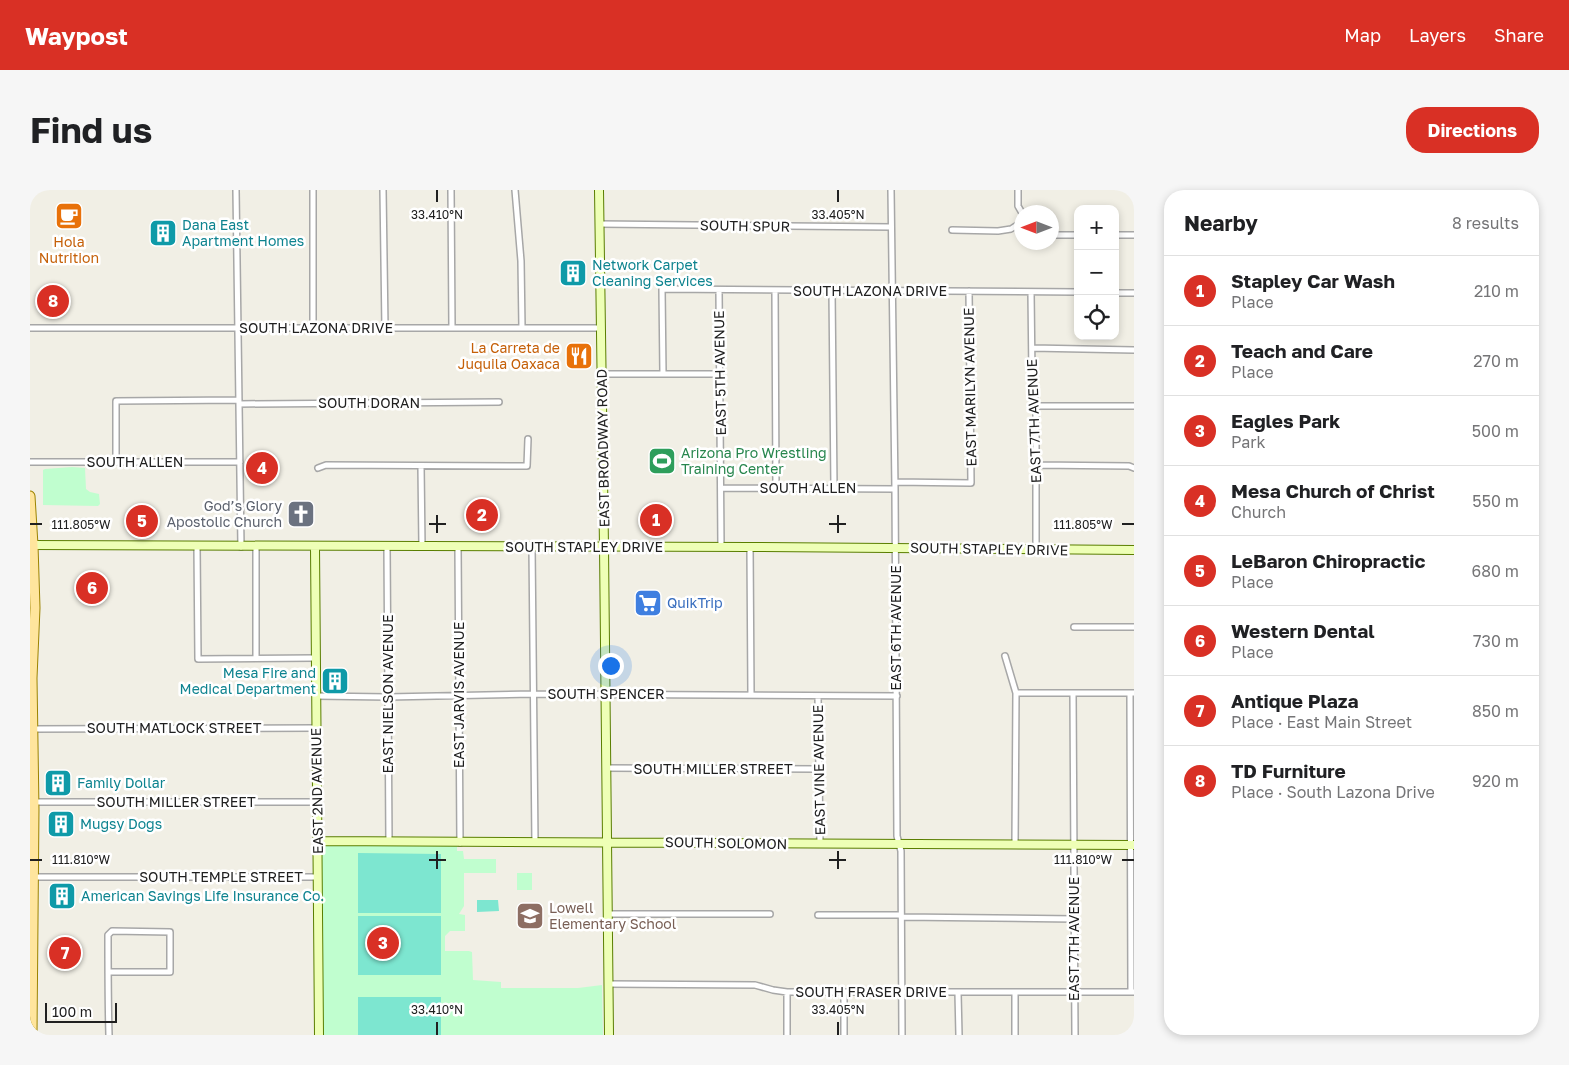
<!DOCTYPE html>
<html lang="en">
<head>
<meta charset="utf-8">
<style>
	:root { --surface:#fff; --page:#f6f6f6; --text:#202124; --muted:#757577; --line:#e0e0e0; --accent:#d93025 }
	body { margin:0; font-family:"Golos Text",sans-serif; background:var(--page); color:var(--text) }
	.controls { position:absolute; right:15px; top:15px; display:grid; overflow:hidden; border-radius:10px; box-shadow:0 2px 8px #0003 }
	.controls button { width:45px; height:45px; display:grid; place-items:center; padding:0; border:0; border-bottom:1px solid var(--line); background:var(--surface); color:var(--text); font:25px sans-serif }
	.compass { position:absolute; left:984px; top:15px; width:45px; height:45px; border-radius:50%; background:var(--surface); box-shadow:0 2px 8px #0003; rotate:270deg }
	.scale { position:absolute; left:15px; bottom:12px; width:72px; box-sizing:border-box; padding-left:5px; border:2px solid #202020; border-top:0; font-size:14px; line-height:18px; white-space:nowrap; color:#202020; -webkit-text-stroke:4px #fff; paint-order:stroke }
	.you { position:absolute; left:580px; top:475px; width:18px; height:18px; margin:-12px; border:4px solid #fff; border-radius:50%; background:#1a73e8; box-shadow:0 0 0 8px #1a73e833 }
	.badge { display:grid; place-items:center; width:32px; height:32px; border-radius:50%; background:var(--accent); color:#fff; font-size:16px; font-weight:700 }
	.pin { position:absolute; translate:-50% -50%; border:2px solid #fff; box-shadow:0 1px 5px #0006 }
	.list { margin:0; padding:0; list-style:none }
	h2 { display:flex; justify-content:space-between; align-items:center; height:65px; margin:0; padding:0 20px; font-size:21px }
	h2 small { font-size:16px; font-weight:400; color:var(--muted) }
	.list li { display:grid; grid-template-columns:32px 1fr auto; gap:15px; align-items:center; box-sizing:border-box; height:70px; padding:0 20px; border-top:1px solid var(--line) }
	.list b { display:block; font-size:19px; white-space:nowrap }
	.list p { margin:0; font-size:16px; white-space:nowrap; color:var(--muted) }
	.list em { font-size:16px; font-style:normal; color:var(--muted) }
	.icon { flex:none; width:28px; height:28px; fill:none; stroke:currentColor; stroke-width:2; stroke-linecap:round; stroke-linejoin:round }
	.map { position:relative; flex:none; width:1104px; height:845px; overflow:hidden; border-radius:20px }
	header { display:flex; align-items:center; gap:30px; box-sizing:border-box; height:70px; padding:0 25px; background:var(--accent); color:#fff }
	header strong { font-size:24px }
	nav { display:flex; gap:28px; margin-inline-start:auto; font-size:18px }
	.intro { display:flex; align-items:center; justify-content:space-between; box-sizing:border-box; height:120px; padding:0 30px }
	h1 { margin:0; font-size:35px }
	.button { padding:12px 22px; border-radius:20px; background:var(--accent); color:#fff; font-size:18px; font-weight:700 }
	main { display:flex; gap:30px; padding:0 30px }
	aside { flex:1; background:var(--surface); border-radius:20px; box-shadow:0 2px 8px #0003 }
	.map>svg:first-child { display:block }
	.park { fill:#c0fecf }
	.pitch { fill:#7de6d0 }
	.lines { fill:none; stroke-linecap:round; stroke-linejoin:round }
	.street-casing { stroke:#a7a7a7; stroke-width:8 }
	.secondary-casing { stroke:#5a7e00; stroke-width:10 }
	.primary-casing { stroke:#9c8300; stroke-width:11 }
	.street { stroke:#fff; stroke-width:5 }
	.secondary { stroke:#eeffb6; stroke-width:8 }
	.primary { stroke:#ffe59d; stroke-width:9 }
	.ticks { fill:none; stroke:#202020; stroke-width:2 }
	.labels { text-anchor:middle; stroke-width:5; stroke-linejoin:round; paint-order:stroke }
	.culture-label { font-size:14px; fill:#0d838f; stroke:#fff; text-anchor:start }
	.street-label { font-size:14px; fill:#202020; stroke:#fff }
	.food-label { font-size:14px; fill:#c56008; stroke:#fff }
	.leisure-label { font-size:14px; fill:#27864d; stroke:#fff; text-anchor:start }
	.worship-label { font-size:14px; fill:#5b616d; stroke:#fff; text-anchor:end }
	.shop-label { font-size:14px; fill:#366cbe; stroke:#fff; text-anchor:start }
	.education-label { font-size:14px; fill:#785e54; stroke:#fff; text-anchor:start }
	.ticks-label { font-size:12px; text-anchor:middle; fill:#202020; stroke:#fff; stroke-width:5; stroke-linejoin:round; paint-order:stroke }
</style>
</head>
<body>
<header>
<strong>Waypost</strong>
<nav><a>Map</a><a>Layers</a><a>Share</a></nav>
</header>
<div class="intro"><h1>Find us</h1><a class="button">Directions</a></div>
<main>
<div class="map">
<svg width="1104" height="845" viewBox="0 0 1104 845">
	<rect width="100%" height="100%" fill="#f1efe5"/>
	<path class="park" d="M 42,277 L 55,278 L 56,299 L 60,302 L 69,304 L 70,314 L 68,316 L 13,315 L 13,280 L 15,279 Z
		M 295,655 L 427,656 L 427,661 L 433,661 L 434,669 L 466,669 L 466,683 L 434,683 L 434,716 L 429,724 L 435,725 L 435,741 L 420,741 L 415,746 L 415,761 L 439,761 L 442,762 L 443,790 L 471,792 L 471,798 L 548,798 L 572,795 L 573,845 L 292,845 L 291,659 L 293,656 Z
		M 487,683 L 502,683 L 502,700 L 487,700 Z"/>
	<path class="pitch" d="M 328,663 L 411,664 L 411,723 L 328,723 Z
		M 447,710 L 468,710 L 469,721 L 447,722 Z
		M 328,726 L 411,726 L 411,785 L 328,785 Z
		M 328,807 L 411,807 L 411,845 L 328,845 Z"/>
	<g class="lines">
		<g class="street-casing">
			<path id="street" d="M 206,0 L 211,357
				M 283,0 L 283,138
				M 353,0 L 355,138
				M 421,0 L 422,138
				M 485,0 L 491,71 L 492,138
				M 861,0 L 865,299 L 867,646 L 871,661 L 872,845
				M 988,0 L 988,16 L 992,23
				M 570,34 L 861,37
				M 922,40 L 968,41 L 981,39 L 992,32
				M 1022,45 L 1048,45
				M 1085,45 L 1104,45
				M 689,100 L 691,357
				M 745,100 L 746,298
				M 802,101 L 804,298
				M 1001,102 L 1002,187 L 1006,216 L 1006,360
				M 1085,103 L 1104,103
				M 0,138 L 571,138
				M 1002,158 L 1104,160
				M 571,184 L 690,184
				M 633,184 L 632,99 L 1048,102
				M 209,214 L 469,212
				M 1006,216 L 1104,216
				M 0,272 L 210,272
				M 86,272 L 86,211 L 209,210
				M 1006,275 L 1099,276 L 1104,278
				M 391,276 L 392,357
				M 288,278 L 296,275 L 497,276 L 498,249
				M 865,292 L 941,293 L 939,101
				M 691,298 L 865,299
				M 167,356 L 168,469 L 285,468
				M 226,357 L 226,468
				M 357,357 L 359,652
				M 428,357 L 430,653
				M 502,357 L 505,653
				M 720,357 L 721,505
				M 1044,437 L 1104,437
				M 975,466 L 986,503 L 985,654
				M 986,503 L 1104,503
				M 1043,503 L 1045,845
				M 1100,503 L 1101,802
				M 286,506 L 358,507 L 503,504 L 867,506
				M 788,506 L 790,654
				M 2,539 L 286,538
				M 576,578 L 789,579
				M 4,612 L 287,612
				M 3,687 L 288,687
				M 578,724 L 740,724
				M 788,725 L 871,725
				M 871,727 L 1045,729
				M 78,782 L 140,782 L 140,742 L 82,741 L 78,745 C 78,778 78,812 79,845
				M 579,794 L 725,795 L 743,800 L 757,802 L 1104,802
				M 757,802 L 757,845
				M 814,802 L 814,845
				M 928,803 L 929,845
				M 985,803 L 985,845"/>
		</g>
		<g class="secondary-casing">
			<path id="secondary" d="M 569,0 L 574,357 L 579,845
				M 0,355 L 720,357 L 1104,360
				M 285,357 L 289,845
				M 288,651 L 1104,655"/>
		</g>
		<g class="primary-casing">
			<path id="primary" d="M 0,306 L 3,355 L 5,418 L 2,488 L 4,619 L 2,845"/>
		</g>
		<use href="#street" class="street"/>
		<use href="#secondary" class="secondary"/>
		<use href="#primary" class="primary"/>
	</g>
	<path class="ticks" d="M 407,0 L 407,12M 808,0 L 808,12M 407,325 L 407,343M 808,325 L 808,343M 0,334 L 12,334M 399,334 L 416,334M 799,334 L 816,334M 1092,334 L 1104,334M 407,661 L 407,679M 808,661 L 808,679M 0,670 L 12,670M 399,670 L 416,670M 799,670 L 816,670M 1092,670 L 1104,670M 407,832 L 407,845M 808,832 L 808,845"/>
	<defs>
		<g id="cafe-square" transform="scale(1.4375)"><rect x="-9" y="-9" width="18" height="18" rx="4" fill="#e8710a" stroke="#fff"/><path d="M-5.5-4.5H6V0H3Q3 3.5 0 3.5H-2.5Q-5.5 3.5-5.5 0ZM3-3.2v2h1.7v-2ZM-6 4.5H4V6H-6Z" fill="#fff"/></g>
		<g id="building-square" transform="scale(1.4375)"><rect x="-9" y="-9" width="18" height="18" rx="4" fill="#0f9aa8" stroke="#fff"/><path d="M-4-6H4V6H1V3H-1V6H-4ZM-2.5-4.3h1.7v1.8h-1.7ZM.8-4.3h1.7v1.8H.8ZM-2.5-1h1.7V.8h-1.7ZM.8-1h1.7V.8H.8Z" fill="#fff"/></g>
		<g id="restaurant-square" transform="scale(1.4375)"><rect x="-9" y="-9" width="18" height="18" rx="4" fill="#e8710a" stroke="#fff"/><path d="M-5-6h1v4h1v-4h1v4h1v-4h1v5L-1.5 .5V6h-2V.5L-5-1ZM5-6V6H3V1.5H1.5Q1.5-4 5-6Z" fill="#fff"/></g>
		<g id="stadium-square" transform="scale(1.4375)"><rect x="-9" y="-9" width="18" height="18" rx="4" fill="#2e9e5b" stroke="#fff"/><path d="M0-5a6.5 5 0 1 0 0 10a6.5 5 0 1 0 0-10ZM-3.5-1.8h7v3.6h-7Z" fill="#fff"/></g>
		<g id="church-square" transform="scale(1.4375)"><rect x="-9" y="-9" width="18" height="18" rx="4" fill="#6b7280" stroke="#fff"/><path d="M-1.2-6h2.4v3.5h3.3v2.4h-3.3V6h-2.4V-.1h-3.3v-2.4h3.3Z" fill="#fff"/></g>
		<g id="supermarket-square" transform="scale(1.4375)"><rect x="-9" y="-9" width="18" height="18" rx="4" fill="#3f7fe0" stroke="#fff"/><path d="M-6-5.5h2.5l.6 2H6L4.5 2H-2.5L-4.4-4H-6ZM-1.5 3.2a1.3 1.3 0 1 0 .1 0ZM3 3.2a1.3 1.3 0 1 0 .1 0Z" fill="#fff"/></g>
		<g id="school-square" transform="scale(1.4375)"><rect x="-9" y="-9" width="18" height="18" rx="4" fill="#8d6e63" stroke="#fff"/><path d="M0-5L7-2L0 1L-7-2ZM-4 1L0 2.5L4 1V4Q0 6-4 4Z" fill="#fff"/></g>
	</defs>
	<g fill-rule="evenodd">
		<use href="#cafe-square" x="39" y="26"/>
		<use href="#building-square" x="133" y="43"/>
		<use href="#building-square" x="543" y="83"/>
		<use href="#restaurant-square" x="549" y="166"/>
		<use href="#stadium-square" x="632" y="271"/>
		<use href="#church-square" x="271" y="324"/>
		<use href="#supermarket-square" x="618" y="413"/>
		<use href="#building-square" x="305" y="491"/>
		<use href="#building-square" x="28" y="593"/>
		<use href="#building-square" x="31" y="634"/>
		<use href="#building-square" x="32" y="706"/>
		<use href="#school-square" x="500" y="726"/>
	</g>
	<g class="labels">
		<g class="culture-label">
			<text x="152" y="40">Dana East<tspan x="152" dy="16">Apartment Homes</tspan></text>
			<text x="562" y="80">Network Carpet<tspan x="562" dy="16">Cleaning Services</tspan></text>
			<text x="286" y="488" text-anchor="end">Mesa Fire and<tspan x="286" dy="16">Medical Department</tspan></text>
			<text x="47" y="598">Family Dollar</text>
			<text x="50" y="639">Mugsy Dogs</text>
			<text x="51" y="711">American Savings Life Insurance Co.</text>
		</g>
		<g class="street-label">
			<text transform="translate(715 36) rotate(1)" y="5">SOUTH SPUR</text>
			<text x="840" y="106">SOUTH LAZONA DRIVE</text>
			<text x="286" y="143">SOUTH LAZONA DRIVE</text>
			<text transform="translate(690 183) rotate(-91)" y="5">EAST 5TH AVENUE</text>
			<text transform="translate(940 197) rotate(-91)" y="5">EAST MARILYN AVENUE</text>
			<text x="339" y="218">SOUTH DORAN</text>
			<text transform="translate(1004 231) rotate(-92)" y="5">EAST 7TH AVENUE</text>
			<text transform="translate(573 258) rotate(-91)" y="5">EAST BROADWAY ROAD</text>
			<text x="105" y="277">SOUTH ALLEN</text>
			<text x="778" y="303">SOUTH ALLEN</text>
			<text x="554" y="362">SOUTH STAPLEY DRIVE</text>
			<text transform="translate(959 359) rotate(1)" y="5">SOUTH STAPLEY DRIVE</text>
			<text transform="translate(866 438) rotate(-90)" y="5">EAST 6TH AVENUE</text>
			<text transform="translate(358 504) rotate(-90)" y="5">EAST NIELSON AVENUE</text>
			<text x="576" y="509">SOUTH SPENCER</text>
			<text transform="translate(429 505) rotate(-90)" y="5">EAST JARVIS AVENUE</text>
			<text x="144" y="543">SOUTH MATLOCK STREET</text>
			<text x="683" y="584">SOUTH MILLER STREET</text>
			<text transform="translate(789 580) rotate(-91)" y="5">EAST VINE AVENUE</text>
			<text transform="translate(287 601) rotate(-91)" y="5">EAST 2ND AVENUE</text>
			<text x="146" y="617">SOUTH MILLER STREET</text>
			<text transform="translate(696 653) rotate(1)" y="5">SOUTH SOLOMON</text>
			<text x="191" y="692">SOUTH TEMPLE STREET</text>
			<text transform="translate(1044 749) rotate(-90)" y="5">EAST 7TH AVENUE</text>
			<text x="841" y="807">SOUTH FRASER DRIVE</text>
		</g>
		<g class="food-label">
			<text x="39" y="57">Hola<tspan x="39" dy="16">Nutrition</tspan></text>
			<text x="530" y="163" text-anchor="end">La Carreta de<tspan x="530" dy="16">Juquila Oaxaca</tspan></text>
		</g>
		<g class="leisure-label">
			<text x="651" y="268">Arizona Pro Wrestling<tspan x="651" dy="16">Training Center</tspan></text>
		</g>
		<g class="worship-label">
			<text x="252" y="321">God’s Glory<tspan x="252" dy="16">Apostolic Church</tspan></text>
		</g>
		<g class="shop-label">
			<text x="637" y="418">QuikTrip</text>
		</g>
		<g class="education-label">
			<text x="519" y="723">Lowell<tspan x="519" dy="16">Elementary School</tspan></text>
		</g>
	</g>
	<g class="ticks-label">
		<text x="407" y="29">33.410°N</text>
		<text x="808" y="29">33.405°N</text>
		<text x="1053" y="339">111.805°W</text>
		<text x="51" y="339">111.805°W</text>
		<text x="1053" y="674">111.810°W</text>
		<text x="51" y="674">111.810°W</text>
		<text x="407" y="824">33.410°N</text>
		<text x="808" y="824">33.405°N</text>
	</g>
</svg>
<div class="controls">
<button>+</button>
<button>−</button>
<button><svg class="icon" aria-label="locate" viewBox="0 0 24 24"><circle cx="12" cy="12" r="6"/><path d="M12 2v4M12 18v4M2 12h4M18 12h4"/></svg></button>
</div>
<svg class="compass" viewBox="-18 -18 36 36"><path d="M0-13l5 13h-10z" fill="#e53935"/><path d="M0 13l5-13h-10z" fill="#757577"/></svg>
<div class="scale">100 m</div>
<div class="you"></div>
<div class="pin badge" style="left:626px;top:330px">1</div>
<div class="pin badge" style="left:452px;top:325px">2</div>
<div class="pin badge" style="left:353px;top:753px">3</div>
<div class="pin badge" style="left:232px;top:278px">4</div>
<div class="pin badge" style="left:112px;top:331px">5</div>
<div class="pin badge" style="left:62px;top:398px">6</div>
<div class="pin badge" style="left:35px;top:763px">7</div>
<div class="pin badge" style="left:23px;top:111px">8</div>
</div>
<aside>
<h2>Nearby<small>8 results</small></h2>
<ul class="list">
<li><span class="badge">1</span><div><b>Stapley Car Wash</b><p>Place</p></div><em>210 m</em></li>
<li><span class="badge">2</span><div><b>Teach and Care</b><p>Place</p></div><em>270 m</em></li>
<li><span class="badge">3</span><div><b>Eagles Park</b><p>Park</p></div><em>500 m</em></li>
<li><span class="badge">4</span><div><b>Mesa Church of Christ</b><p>Church</p></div><em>550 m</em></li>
<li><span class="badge">5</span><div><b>LeBaron Chiropractic</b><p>Place</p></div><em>680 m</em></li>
<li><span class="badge">6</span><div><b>Western Dental</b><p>Place</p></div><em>730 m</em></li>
<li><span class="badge">7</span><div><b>Antique Plaza</b><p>Place · East Main Street</p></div><em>850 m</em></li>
<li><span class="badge">8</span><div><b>TD Furniture</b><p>Place · South Lazona Drive</p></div><em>920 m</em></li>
</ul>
</aside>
</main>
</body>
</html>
